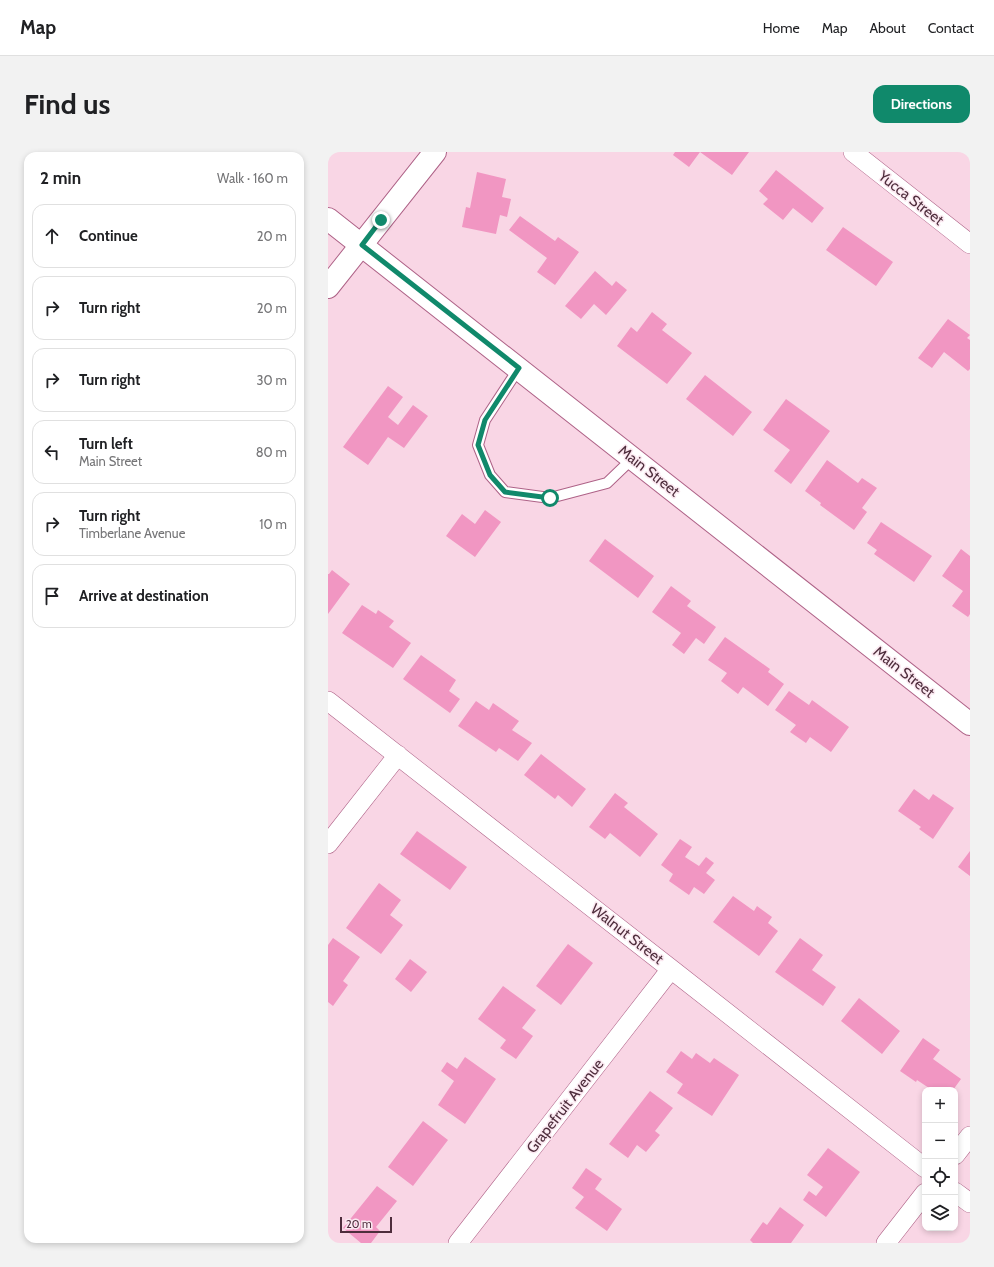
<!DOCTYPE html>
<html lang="en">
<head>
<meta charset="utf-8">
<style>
	:root { --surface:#fff; --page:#f2f2f2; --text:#202124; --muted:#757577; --line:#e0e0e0; --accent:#10896b }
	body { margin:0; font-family:Cabin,sans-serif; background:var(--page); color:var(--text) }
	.controls { position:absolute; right:12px; bottom:12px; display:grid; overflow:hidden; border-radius:8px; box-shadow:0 2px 6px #0003 }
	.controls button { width:36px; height:36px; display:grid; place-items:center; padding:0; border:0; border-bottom:1px solid var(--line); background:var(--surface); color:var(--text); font:20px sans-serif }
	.scale { position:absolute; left:12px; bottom:10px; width:52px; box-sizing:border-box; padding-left:4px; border:2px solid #4e2d3c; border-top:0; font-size:11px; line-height:14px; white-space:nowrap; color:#4e2d3c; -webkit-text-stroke:3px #fbe9f1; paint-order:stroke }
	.stop { position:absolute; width:12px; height:12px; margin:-9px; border:3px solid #10896b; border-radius:50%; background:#fff }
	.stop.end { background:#10896b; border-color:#fff; box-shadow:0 1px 4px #0008 }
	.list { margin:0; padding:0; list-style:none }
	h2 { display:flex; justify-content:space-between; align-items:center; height:52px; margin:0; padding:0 16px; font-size:17px }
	h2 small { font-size:13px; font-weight:400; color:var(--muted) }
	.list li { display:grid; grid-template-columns:26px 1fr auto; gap:12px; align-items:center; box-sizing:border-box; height:64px; margin:0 8px 8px; padding:0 8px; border:1px solid var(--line); border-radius:12px }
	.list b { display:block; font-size:15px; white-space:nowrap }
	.list p { margin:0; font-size:13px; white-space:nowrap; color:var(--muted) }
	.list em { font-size:13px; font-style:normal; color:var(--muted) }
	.icon { flex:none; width:22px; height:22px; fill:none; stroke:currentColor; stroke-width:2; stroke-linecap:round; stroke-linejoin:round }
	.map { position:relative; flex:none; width:642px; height:1091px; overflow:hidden; border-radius:12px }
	header { display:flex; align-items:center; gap:24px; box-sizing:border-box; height:56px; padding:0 20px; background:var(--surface); border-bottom:1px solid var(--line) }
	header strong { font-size:19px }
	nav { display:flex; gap:22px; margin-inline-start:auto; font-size:14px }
	.intro { display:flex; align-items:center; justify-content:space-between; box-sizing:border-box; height:96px; padding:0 24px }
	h1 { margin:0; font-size:28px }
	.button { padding:10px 18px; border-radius:12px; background:var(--accent); color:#fff; font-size:14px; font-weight:700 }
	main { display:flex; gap:24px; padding:0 24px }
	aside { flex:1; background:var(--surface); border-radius:12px; box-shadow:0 2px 6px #0003 }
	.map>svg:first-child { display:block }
	.building { fill:#f196c2 }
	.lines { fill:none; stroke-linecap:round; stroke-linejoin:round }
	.service-casing { stroke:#ae6287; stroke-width:12 }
	.minor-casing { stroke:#ae6287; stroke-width:20 }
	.tertiary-casing { stroke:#ae6287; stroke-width:24 }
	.secondary-casing { stroke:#ae6287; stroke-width:24 }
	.service { stroke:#fff; stroke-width:10 }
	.minor { stroke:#fff; stroke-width:19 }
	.tertiary { stroke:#fff; stroke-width:22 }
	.secondary { stroke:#fff; stroke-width:22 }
	.route { stroke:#10896b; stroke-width:5 }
	.labels { text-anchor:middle; stroke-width:3; stroke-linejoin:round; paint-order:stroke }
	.street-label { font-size:15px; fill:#4e2d3c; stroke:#fbe9f1 }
</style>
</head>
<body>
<header>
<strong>Map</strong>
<nav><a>Home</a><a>Map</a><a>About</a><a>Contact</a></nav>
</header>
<div class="intro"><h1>Find us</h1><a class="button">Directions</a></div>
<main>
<aside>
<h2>2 min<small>Walk · 160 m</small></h2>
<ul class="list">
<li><svg class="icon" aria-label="ahead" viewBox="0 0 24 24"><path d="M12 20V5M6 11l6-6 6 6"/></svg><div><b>Continue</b></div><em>20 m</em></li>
<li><svg class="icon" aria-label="right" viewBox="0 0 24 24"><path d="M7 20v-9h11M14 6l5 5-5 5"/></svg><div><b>Turn right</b></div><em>20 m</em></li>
<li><svg class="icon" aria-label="right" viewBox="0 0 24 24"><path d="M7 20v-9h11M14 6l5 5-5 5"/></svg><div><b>Turn right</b></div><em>30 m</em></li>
<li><svg class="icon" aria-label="left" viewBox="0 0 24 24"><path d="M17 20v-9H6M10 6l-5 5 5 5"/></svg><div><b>Turn left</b><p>Main Street</p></div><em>80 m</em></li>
<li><svg class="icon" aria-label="right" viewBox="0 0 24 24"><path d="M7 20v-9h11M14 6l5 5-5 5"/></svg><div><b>Turn right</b><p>Timberlane Avenue</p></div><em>10 m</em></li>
<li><svg class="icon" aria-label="arrive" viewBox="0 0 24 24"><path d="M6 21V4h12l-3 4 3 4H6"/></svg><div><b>Arrive at destination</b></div></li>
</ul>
</aside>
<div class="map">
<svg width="642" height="1091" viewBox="0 0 642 1091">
	<rect width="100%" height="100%" fill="#f9d6e5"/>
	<path class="building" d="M 347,0 L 372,0 L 361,15 L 345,3 Z
		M 372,0 L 421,0 L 404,23 Z
		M 448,18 L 496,56 L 484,71 L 465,56 L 455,68 L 435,52 L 440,47 L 431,39 Z
		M 149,20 L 178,27 L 174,45 L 183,47 L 179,65 L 172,63 L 168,82 L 134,75 L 138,55 L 142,56 Z
		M 192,64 L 227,89 L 230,85 L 251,100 L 227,133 L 209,120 L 219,106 L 181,78 Z
		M 515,75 L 565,110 L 548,134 L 498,98 Z
		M 267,119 L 284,134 L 288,129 L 299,138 L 278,163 L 266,152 L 253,167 L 237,154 Z
		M 324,160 L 339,172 L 334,178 L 364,201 L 339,232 L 289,194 L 303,175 L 309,180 Z
		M 620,167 L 642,183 L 639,186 L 642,188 L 642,217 L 640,219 L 616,200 L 604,216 L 590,206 Z
		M 377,223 L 424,260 L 405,284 L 358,247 Z
		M 60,234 L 75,245 L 60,265 L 70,273 L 85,253 L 100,264 L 76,296 L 60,285 L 40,313 L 15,295 Z
		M 458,247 L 502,279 L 463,332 L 446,319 L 462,298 L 435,278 Z
		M 499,308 L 530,331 L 534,326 L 549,336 L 534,356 L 539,360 L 526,378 L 492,353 L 493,351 L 477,339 Z
		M 157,358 L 173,370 L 147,405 L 118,384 L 134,362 L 147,372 Z
		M 553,370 L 604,404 L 586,430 L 546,402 L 549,398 L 539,391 Z
		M 277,387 L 326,424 L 310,446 L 261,409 Z
		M 633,397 L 642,404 L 642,462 L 640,465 L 624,454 L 635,439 L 614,424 Z
		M 4,418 L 22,432 L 0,462 L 0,422 L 1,422 Z
		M 343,434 L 363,449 L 359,454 L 388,475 L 376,492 L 368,486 L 356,502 L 344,493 L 353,481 L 324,460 Z
		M 34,453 L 48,462 L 50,458 L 66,469 L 61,475 L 83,491 L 65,516 L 14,481 Z
		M 397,485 L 442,517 L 440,520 L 456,532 L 440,554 L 415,535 L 410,542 L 393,529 L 399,521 L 380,508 Z
		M 93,503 L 128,528 L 121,539 L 132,547 L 122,561 L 75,527 Z
		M 461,539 L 481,553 L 484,548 L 521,575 L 503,600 L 482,585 L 478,591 L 462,580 L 468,573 L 447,558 Z
		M 148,549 L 161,558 L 165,551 L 191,569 L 184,578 L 204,591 L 190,609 L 171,596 L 168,600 L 130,574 Z
		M 213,602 L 258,637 L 244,655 L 230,643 L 227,647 L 196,623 Z
		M 586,637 L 601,648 L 605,642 L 626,656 L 605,687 L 591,677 L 593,675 L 570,659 Z
		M 287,641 L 300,651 L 296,655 L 330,682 L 312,705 L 282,681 L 277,687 L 261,675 Z
		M 89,679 L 139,715 L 122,738 L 72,702 Z
		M 352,687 L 364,695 L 357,705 L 371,714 L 378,705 L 386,711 L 378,721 L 387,728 L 376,742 L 366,735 L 361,743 L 341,729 L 345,722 L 333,713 Z
		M 642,699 L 642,724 L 630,715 Z
		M 51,731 L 73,748 L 62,763 L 75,773 L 53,802 L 18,776 Z
		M 405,744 L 426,759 L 429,754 L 444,765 L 440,771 L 450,779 L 431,804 L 385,770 Z
		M 5,786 L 32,805 L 15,829 L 20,833 L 5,854 L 0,850 L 0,793 Z
		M 472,786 L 495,803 L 484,818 L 508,835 L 495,854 L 447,820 Z
		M 240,792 L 265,811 L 233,853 L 208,834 Z
		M 82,807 L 99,820 L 83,840 L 67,827 Z
		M 175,834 L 208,858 L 194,876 L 205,884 L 188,907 L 172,896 L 178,888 L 150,867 Z
		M 531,846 L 572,879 L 554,902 L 513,869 Z
		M 595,886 L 612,898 L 605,907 L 633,927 L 625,938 L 604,938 L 589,928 L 588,930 L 572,919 Z
		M 353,899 L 364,907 L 368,901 L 382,911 L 386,906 L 411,923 L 384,964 L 349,941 L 355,932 L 338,920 Z
		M 137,905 L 168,927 L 137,972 L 110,953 L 126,929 L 113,919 L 119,910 L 129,917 Z
		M 322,939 L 345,956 L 327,979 L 332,983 L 318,1000 L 309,993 L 300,1006 L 281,992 Z
		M 95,969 L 120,988 L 85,1034 L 60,1015 Z
		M 500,996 L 532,1020 L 498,1065 L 475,1048 L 481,1039 L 488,1044 L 495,1035 L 479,1023 Z
		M 258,1016 L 274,1027 L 267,1037 L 294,1057 L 279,1079 L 247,1056 L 256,1045 L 244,1036 Z
		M 49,1034 L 69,1049 L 48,1075 L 52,1079 L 43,1091 L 33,1091 L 15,1076 Z
		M 452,1055 L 476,1073 L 463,1091 L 425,1091 L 422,1088 L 435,1070 L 439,1073 Z"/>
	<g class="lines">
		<g class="service-casing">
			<path id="service" d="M 191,216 L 157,268 L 150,293 L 162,323 L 177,340 L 222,346 L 279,331 L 305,306"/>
		</g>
		<g class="minor-casing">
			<path id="minor" d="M 525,0 L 642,92
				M 0,549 L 343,817 L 597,1016
				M 0,692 L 70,603
				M 627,1003 L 642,984
				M 627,1040 L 642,1051
				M 130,1091 L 343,817
				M 558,1091 L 597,1041"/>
		</g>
		<g class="tertiary-casing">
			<path id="tertiary" d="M 0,135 L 107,0"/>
		</g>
		<g class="secondary-casing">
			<path id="secondary" d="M 0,67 L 642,572"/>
		</g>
		<use href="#service" class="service"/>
		<use href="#minor" class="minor"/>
		<use href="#tertiary" class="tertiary"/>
		<use href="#secondary" class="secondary"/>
	</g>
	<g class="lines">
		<path class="route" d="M 53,68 L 34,93 L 191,216 L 157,268 L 150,293 L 162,323 L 177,340 L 222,346"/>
	</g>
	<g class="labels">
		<g class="street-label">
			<text transform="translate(583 46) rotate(38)" y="5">Yucca Street</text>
			<text transform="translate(321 319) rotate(38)" y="5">Main Street</text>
			<text transform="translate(576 520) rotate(38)" y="5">Main Street</text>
			<text transform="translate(299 782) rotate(38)" y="5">Walnut Street</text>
			<text transform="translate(237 954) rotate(-52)" y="5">Grapefruit Avenue</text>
		</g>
	</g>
</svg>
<div class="controls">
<button>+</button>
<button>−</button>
<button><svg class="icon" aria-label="locate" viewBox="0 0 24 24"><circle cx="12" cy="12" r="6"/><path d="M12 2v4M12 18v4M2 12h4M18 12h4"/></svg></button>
<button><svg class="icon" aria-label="layers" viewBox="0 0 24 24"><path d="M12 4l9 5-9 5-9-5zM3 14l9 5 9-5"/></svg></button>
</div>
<div class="scale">20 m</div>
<div class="stop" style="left:222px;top:346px"></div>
<div class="stop end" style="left:53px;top:68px"></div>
</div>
</main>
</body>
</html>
